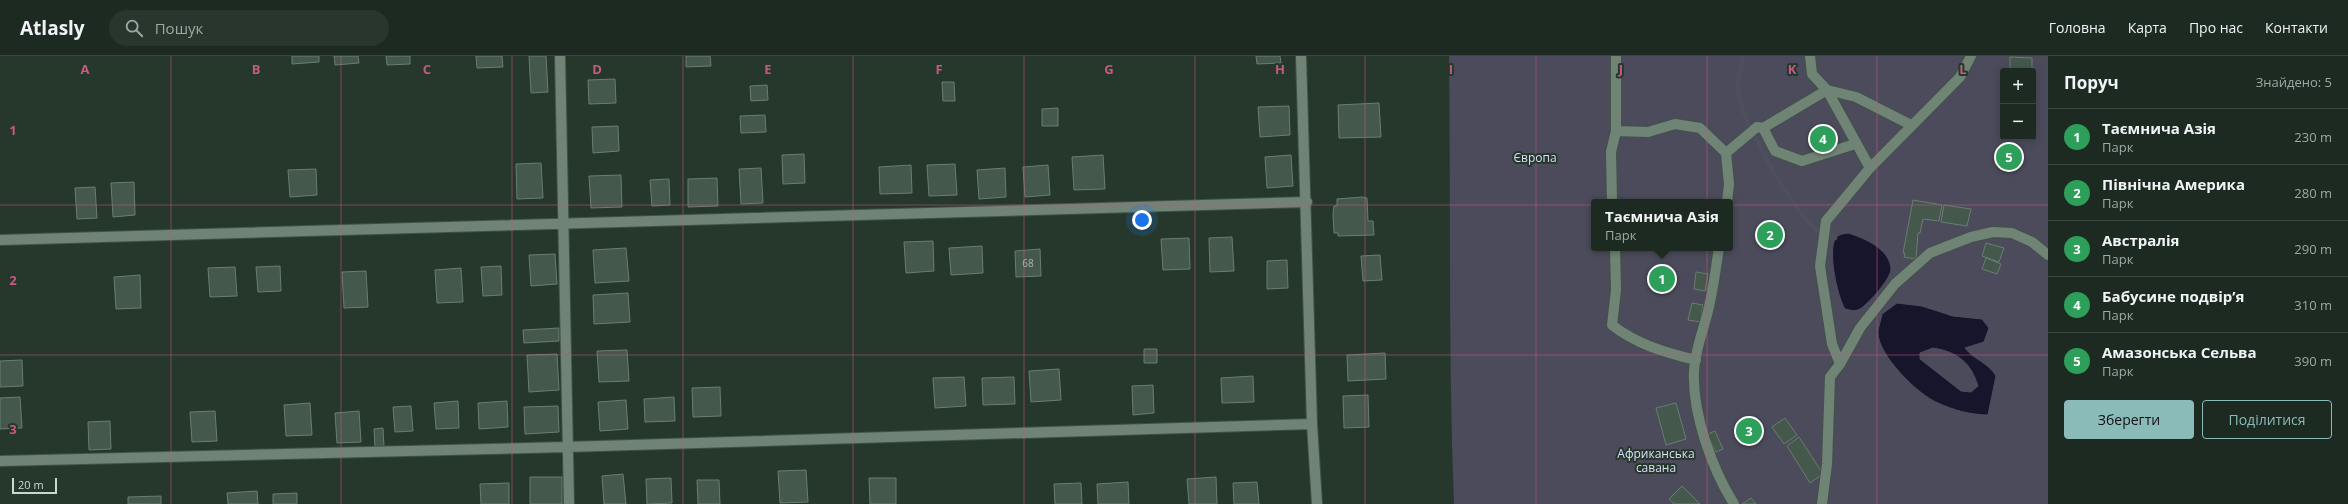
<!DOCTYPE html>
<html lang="uk">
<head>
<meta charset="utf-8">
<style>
	:root { --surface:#1c2a21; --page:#29362e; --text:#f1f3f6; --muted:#a0a7a5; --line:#3a463f; --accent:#8bbbb9 }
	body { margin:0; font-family:"Open Sans",sans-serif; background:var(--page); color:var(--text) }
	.controls { position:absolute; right:12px; top:12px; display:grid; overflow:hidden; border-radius:4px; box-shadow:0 2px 10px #0003 }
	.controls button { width:36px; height:36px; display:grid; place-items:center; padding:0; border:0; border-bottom:1px solid var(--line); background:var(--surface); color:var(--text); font:20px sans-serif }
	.scale { position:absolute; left:12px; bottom:10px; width:45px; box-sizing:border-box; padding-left:4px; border:2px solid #cbd6ce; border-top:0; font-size:11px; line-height:14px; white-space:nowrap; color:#cbd6ce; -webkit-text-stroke:3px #26382c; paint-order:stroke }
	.you { position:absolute; left:1142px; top:164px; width:14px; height:14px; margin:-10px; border:3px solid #fff; border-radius:50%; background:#1a73e8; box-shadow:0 0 0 6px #1a73e833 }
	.badge { display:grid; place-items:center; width:26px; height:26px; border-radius:50%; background:var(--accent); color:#fff; font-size:13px; font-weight:700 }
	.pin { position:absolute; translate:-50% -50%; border:2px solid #fff; box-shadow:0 1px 4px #0006 }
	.popup { position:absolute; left:1591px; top:143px; width:142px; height:52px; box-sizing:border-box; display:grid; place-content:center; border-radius:4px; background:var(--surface); filter:drop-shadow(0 1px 3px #0005); font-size:13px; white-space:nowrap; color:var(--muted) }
	.popup b { font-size:15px; color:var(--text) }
	.popup::after { content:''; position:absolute; left:50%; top:100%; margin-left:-8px; border:8px solid transparent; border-top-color:var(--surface) }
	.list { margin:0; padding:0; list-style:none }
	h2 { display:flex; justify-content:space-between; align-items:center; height:52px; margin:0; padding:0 16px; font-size:17px }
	h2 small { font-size:13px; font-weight:400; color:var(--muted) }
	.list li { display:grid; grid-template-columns:26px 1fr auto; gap:12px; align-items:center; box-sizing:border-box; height:56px; padding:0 16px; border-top:1px solid var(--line) }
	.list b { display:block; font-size:15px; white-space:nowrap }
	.list p { margin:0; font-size:13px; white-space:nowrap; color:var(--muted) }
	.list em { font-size:13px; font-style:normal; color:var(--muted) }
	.actions { display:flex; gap:8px; padding:12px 16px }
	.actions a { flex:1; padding:9px 0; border:1px solid var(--accent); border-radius:4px; text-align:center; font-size:14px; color:var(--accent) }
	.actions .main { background:var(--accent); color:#111 }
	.icon { flex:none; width:22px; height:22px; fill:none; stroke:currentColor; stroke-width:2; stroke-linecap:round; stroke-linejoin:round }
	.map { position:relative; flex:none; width:2048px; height:448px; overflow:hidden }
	header { display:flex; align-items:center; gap:24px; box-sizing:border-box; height:56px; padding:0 20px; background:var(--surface); border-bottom:1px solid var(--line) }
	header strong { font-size:19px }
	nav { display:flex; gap:22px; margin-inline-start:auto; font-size:14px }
	.search { width:280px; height:36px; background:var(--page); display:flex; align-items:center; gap:10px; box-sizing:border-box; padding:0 14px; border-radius:22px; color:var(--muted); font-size:15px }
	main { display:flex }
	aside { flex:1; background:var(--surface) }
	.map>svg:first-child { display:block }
	.green { fill:#4b4b5b; fill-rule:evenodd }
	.water { fill:#17152c; stroke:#4d4f5d; fill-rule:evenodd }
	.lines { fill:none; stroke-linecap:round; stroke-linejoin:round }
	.stream { stroke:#4d4f5d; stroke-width:4.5 }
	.building { fill:#45584c; stroke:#697d70 }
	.minor-casing { stroke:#435249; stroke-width:12 }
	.minor { stroke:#708476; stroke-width:10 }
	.grid { fill:none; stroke:#c55a83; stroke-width:1; stroke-opacity:0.55 }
	.labels { text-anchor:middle; stroke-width:4; stroke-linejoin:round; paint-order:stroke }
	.number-label { font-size:10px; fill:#aab6ae }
	.park-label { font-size:12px; fill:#ddddfd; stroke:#26382c }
	.grid-label { font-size:13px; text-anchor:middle; font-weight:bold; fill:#c55a83; stroke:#26382c; stroke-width:4; stroke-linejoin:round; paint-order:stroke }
</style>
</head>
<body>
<header>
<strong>Atlasly</strong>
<div class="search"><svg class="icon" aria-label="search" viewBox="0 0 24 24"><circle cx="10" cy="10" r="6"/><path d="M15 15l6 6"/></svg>Пошук</div>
<nav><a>Головна</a><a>Карта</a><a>Про нас</a><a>Контакти</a></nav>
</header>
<main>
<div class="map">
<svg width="2048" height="448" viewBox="0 0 2048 448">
	<rect width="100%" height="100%" fill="#26382c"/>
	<path class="green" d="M 1449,0 L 2048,0 L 2048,448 L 1454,448 C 1448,299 1451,149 1449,0 ZM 2003,15 L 2033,15 L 2033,81 L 2003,81 ZM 1594,146 L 1730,146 L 1730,192 L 1594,192 Z"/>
	<path class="water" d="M 1848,177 C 1865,182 1889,193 1891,212 C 1892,222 1868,248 1860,253 C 1855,256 1850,254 1845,253 C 1837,240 1828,197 1835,183 C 1838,178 1843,178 1848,177 Z
		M 1897,247 L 1922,250 L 1953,260 L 1982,263 L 1989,272 L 1984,286 L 1965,292 C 1974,304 1988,306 1996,320 L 1988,359 C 1971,359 1953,354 1938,347 C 1918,339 1878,299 1878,277 C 1878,271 1881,264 1882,258 ZM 1933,292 C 1958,296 1971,307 1978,330 L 1971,336 L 1961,335 L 1920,303 L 1920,297 Z"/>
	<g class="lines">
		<path class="stream" d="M 1743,0 C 1741,10 1738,23 1738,33 C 1739,63 1793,154 1816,174 C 1821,178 1829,180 1835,182"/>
	</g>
	<path class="building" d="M 292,0 L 319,0 L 319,6 L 292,8 Z
		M 334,0 L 358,0 L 359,7 L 335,9 Z
		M 386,0 L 410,0 L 410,8 L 387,9 Z
		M 476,0 L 502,0 L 503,11 L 477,12 Z
		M 529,0 L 546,0 L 548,36 L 531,37 Z
		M 686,0 L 710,0 L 711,10 L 686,11 Z
		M 1256,0 L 1280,0 L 1281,7 L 1257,8 Z
		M 2010,1 L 2032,2 L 2032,14 L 2010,14 Z
		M 615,23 L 616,47 L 589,48 L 588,24 Z
		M 942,26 L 954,26 L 955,45 L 943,45 Z
		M 767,29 L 768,44 L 751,45 L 750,30 Z
		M 1379,47 L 1381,81 L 1339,82 L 1338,49 Z
		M 1289,50 L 1290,79 L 1260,81 L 1258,51 Z
		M 1058,52 L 1058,70 L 1042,70 L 1042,53 Z
		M 765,59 L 766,76 L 741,77 L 740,60 Z
		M 618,70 L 619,95 L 593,97 L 592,71 Z
		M 804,98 L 805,127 L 783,128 L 782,99 Z
		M 1103,99 L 1105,133 L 1074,134 L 1072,101 Z
		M 1291,99 L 1293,130 L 1267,132 L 1265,101 Z
		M 541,107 L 543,142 L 517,143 L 516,108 Z
		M 955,108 L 957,139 L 929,140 L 927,109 Z
		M 911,109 L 912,137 L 880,138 L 879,111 Z
		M 1048,109 L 1050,139 L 1025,141 L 1023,111 Z
		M 761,112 L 763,147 L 741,148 L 739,113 Z
		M 1005,112 L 1006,141 L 979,143 L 977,114 Z
		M 316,113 L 317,139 L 290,141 L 288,114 Z
		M 621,119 L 622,151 L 591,152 L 589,120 Z
		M 717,122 L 718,150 L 688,151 L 688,123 Z
		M 669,123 L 670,149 L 652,150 L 650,124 Z
		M 134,126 L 135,159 L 113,161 L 111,127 Z
		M 95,131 L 97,162 L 77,163 L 75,132 Z
		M 1362,141 L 1367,142 L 1368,165 L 1373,165 L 1374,179 L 1338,180 L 1338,177 L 1334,177 L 1333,158 L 1334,150 L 1337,150 L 1337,143 Z
		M 1913,144 L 1942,149 L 1939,165 L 1923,163 L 1920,177 L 1918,177 L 1916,203 L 1904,201 L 1905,197 L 1903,197 Z
		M 1944,149 L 1971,153 L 1967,170 L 1941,166 Z
		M 1232,181 L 1234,215 L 1210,216 L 1209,182 Z
		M 1189,182 L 1190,213 L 1163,214 L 1161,183 Z
		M 933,185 L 934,215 L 906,217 L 904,186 Z
		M 1986,187 L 2004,192 L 1999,206 L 1982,200 Z
		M 982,190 L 983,217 L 951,219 L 949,192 Z
		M 626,192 L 629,225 L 595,227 L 593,194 Z
		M 1040,193 L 1041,220 L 1016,221 L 1015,195 Z
		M 555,198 L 557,228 L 531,230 L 529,199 Z
		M 1380,199 L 1382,224 L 1363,225 L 1361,200 Z
		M 1986,202 L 2001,208 L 1997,218 L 1982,213 Z
		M 1287,204 L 1288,232 L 1267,233 L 1267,205 Z
		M 280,210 L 281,235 L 258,236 L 256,211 Z
		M 501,210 L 502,239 L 483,240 L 481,211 Z
		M 235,211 L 237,240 L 210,241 L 208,212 Z
		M 461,212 L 463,246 L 437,247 L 435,214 Z
		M 366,215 L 368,251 L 344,252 L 342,216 Z
		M 1696,216 L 1708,218 L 1705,235 L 1694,233 Z
		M 140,219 L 141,252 L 116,253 L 114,221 Z
		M 628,237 L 630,266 L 594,268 L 593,239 Z
		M 1692,247 L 1703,249 L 1700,266 L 1688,264 Z
		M 559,272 L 559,285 L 524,287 L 523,274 Z
		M 1144,293 L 1157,293 L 1157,307 L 1144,307 Z
		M 627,294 L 629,325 L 599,326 L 597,295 Z
		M 1385,297 L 1386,323 L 1348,325 L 1347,299 Z
		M 557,298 L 559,334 L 529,336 L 527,299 Z
		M 22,304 L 23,330 L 0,331 L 0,305 Z
		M 1059,313 L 1061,344 L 1031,346 L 1029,315 Z
		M 1253,320 L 1254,346 L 1222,347 L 1221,322 Z
		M 964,321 L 966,350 L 935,352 L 933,322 Z
		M 1014,321 L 1015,348 L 983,349 L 982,322 Z
		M 1153,329 L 1154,357 L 1133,359 L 1132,330 Z
		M 720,331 L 721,360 L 693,361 L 692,332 Z
		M 1368,339 L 1369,371 L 1344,372 L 1343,340 Z
		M 20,341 L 22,372 L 0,373 L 0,342 Z
		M 674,341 L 675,365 L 645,366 L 644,343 Z
		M 626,344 L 628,373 L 600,375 L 598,346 Z
		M 458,345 L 459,372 L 436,373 L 434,347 Z
		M 507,345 L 508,371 L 479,373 L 478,347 Z
		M 310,347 L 312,379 L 286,380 L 284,349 Z
		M 1676,347 L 1686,383 L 1666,389 L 1656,352 Z
		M 411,350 L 413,375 L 395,376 L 393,351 Z
		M 558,350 L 559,376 L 525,378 L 524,351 Z
		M 215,355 L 217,385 L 192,386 L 190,356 Z
		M 359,355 L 361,386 L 337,387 L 335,357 Z
		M 1785,362 L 1797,379 L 1784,388 L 1772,371 Z
		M 110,365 L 111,393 L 89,394 L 88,366 Z
		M 383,372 L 384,391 L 375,391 L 374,373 Z
		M 1715,375 L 1723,393 L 1716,396 L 1708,378 Z
		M 1799,381 L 1823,418 L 1810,427 L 1787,390 Z
		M 806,414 L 808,446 L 780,447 L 778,415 Z
		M 623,418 L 626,448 L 604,448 L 602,420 Z
		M 530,421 L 562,421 L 562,448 L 530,448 Z
		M 1216,421 L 1217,448 L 1189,448 L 1187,423 Z
		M 671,422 L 672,447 L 647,448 L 646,423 Z
		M 869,422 L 896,422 L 896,448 L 870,448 Z
		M 697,424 L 719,424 L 720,448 L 698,448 Z
		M 1128,426 L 1129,448 L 1098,448 L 1097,428 Z
		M 1257,426 L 1259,448 L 1234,448 L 1233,427 Z
		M 509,427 L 509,448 L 481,448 L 480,428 Z
		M 1081,427 L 1082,448 L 1055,448 L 1054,428 Z
		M 1682,430 L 1700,448 L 1674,448 L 1669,443 Z
		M 257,435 L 258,448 L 228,448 L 227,437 Z
		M 297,437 L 297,448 L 273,448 L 273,438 Z
		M 161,440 L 161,448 L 128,448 L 128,441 Z
		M 1751,442 L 1756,448 L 1742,448 Z"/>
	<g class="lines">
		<g class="minor-casing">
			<path id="minor" d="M 560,0 L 569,448
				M 1301,0 L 1312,368 L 1317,448
				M 1616,0 L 1616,75 L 1648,76 L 1675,68 L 1700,72 L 1726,97 L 1729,128 L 1727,146
				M 1810,0 L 1812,18 L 1827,34 L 1870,112
				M 1763,72 L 1775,95 L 1802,105 L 1855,88
				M 1726,97 L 1757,71 L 1763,72 L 1827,34 L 1856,41 L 1911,69
				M 1612,146 L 1611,96 L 1616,75
				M 0,184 L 1307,146
				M 1615,192 L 1616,234 L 1612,269 C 1636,288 1666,297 1696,304
				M 1719,192 C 1716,210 1714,228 1710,246 C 1706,268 1695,292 1694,315 C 1692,357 1712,413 1734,448
				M 1840,308 L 1860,272 L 1895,228 L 1930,197 L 1971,181 L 1993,176 L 2012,177 L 2032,186 L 2048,199
				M 0,405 L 566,391 L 1312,368
				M 1822,448 L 1827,408 L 1830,321 L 1840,308 L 1832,288 L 1820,210 L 1826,165 L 1870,112 L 1960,21 L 1971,0"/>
		</g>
		<use href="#minor" class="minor"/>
	</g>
	<path class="grid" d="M 171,0 L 171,448M 341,0 L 341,448M 512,0 L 512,448M 683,0 L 683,448M 853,0 L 853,448M 1024,0 L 1024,448M 1195,0 L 1195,448M 1365,0 L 1365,448M 1536,0 L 1536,448M 1707,0 L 1707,448M 1877,0 L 1877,448M 0,149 L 2048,149M 0,299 L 2048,299"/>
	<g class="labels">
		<g class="number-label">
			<text x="1028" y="211">68</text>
		</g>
		<g class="park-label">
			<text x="1535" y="106">Європа</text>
			<text x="1656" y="402">Африканська<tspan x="1656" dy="14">савана</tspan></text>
		</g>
	</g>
	<g class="grid-label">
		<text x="85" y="18">A</text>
		<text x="256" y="18">B</text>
		<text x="427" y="18">C</text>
		<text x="597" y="18">D</text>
		<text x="768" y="18">E</text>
		<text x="939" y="18">F</text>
		<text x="1109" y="18">G</text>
		<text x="1280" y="18">H</text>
		<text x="1451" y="18">I</text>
		<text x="1621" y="18">J</text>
		<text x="1792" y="18">K</text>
		<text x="1963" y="18">L</text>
		<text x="13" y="79">1</text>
		<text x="13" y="229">2</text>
		<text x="13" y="378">3</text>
	</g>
</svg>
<div class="controls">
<button>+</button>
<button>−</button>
</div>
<div class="scale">20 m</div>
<div class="you"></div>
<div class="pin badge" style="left:1662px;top:223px;background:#2e9e5b">1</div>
<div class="popup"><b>Таємнича Азія</b>Парк</div>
<div class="pin badge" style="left:1770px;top:179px;background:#2e9e5b">2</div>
<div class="pin badge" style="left:1749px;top:375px;background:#2e9e5b">3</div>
<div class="pin badge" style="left:1823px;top:83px;background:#2e9e5b">4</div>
<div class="pin badge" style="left:2009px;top:101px;background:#2e9e5b">5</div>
</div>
<aside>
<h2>Поруч<small>Знайдено: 5</small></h2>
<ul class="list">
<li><span class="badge" style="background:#2e9e5b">1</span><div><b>Таємнича Азія</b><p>Парк</p></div><em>230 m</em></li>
<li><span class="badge" style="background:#2e9e5b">2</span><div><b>Північна Америка</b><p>Парк</p></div><em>280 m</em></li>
<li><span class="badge" style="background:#2e9e5b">3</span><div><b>Австралія</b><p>Парк</p></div><em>290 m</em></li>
<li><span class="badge" style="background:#2e9e5b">4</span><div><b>Бабусине подвір’я</b><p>Парк</p></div><em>310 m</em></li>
<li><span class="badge" style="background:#2e9e5b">5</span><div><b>Амазонська Сельва</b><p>Парк</p></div><em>390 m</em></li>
</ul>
<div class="actions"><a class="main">Зберегти</a><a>Поділитися</a></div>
</aside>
</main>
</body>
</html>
